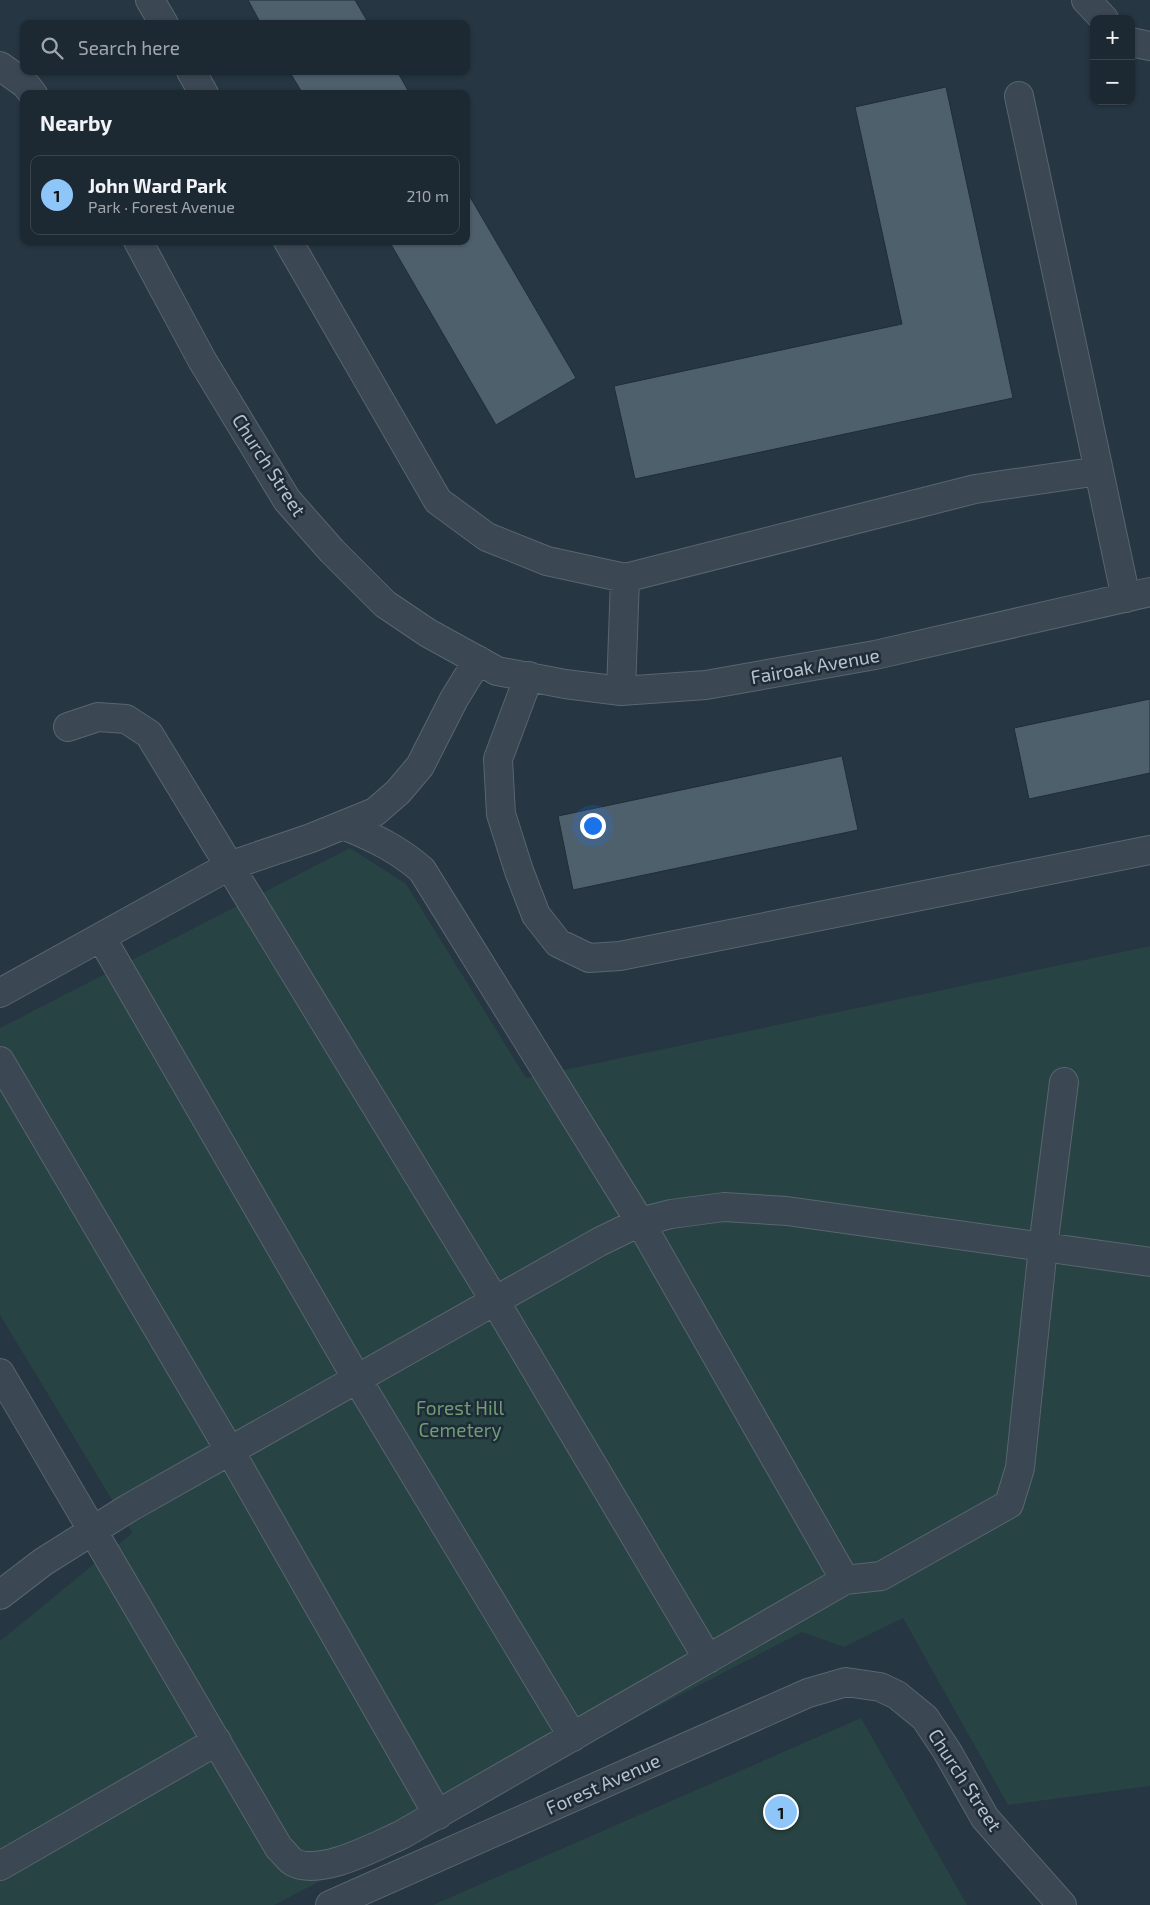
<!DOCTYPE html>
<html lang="en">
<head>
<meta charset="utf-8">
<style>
	:root { --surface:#1c2832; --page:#25303a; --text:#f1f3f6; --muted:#a0a6ac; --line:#3a444d; --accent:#8fc6f9 }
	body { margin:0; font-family:"Exo 2",sans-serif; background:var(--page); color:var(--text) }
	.controls { position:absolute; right:15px; top:15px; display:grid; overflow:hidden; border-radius:10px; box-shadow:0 1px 4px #0004 }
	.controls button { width:45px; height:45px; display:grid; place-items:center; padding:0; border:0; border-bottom:1px solid var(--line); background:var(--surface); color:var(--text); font:25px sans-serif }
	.you { position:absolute; left:592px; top:825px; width:18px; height:18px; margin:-12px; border:4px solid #fff; border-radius:50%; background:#1a73e8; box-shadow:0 0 0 8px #1a73e833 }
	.badge { display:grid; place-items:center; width:32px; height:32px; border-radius:50%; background:var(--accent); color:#111; font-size:16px; font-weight:700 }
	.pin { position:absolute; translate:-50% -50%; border:2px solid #fff; box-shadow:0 1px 5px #0006 }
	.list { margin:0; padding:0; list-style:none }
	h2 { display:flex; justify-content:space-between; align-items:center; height:65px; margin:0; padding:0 20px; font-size:21px }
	h2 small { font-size:16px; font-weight:400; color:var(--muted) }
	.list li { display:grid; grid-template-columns:32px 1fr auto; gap:15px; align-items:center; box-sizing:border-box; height:80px; margin:0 10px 10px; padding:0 10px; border:1px solid var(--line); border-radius:10px }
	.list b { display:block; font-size:19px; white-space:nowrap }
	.list p { margin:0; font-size:16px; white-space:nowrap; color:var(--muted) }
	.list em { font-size:16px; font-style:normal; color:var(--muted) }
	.icon { flex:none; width:28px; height:28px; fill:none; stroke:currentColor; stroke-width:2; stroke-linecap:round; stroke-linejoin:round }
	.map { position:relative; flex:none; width:1150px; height:1905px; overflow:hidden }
	.search { position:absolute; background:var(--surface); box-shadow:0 1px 4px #0004; left:20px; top:20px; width:450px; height:55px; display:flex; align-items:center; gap:12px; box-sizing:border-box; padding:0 18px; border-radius:10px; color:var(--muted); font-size:19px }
	.panel { position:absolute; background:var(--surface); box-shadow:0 1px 4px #0004; left:20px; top:90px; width:450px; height:155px; border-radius:10px }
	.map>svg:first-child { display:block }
	.green { fill:#284343 }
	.building { fill:#4f606d; stroke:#212e39 }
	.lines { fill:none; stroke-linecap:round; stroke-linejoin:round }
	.minor-casing { stroke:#59656f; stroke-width:30 }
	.minor { stroke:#3b4752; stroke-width:28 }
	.labels { text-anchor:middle; stroke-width:5; stroke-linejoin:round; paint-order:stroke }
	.street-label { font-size:19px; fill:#b8c2cc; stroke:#1f2c37 }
	.park-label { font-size:19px; fill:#6e9d73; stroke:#1f2c37 }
</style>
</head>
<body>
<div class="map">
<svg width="1150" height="1905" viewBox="0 0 1150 1905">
	<rect width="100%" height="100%" fill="#263642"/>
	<path class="green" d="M 350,848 L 406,884 L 526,1078 L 1150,946 L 1150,1786 L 1008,1805 L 903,1618 L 844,1647 L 802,1632 L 274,1905 L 0,1905 L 0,1641 L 132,1533 L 0,1315 L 0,1028 Z
		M 861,1718 L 967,1905 L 433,1905 Z"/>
	<path class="building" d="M 248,0 L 355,0 L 369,24 L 261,24 Z
		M 289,71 L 397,71 L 410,94 L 303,94 Z
		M 946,87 L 1013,398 L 635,479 L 614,386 L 902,324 L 855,107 Z
		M 466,190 L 576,378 L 496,425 L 389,241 L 466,241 Z
		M 1150,699 L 1150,773 L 1029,799 L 1014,728 Z
		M 842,756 L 858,830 L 573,890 L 558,816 Z"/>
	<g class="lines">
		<g class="minor-casing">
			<path id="minor" d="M 150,0 L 164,24
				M 1086,0 L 1104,19
				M 1131,42 L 1150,46
				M 0,66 L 25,84 L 33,94
				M 191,71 L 204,94
				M 1019,96 L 1126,598
				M 138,241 L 202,360 L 287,500 L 332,551 L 385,604 L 428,633 L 497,671 L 565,684 L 621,691 L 706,685 L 875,655 L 1150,592
				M 288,241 L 438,501 L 487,537 L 547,561 L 625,578 L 975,489 L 1099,471
				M 529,676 L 498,759 L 501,814 L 519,871 L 536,915 L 558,943 L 589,958 L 620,956 L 1150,850
				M 621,691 L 625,578
				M 68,727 L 98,717 L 126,719 L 149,734 L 495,1301 L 708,1659
				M 343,825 C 373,837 398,849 422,870 L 640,1222 L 845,1580
				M 101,937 L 357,1379 L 573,1737
				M 0,993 L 229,866 L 311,838 L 375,812 L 398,792 L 420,766 L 454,699 L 478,660
				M 0,1061 L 230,1451 L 438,1815
				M 0,1373 L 279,1848 C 284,1852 288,1859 293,1862 C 320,1877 376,1846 401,1835 L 845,1580 L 881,1576 L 1009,1504 L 1020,1468 L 1043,1247 L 1064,1082
				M 0,1595 L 43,1562 L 127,1509 L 599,1242 L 640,1222 L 671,1214 L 724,1207 L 787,1211 L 1150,1262
				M 0,1866 L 217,1741
				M 330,1905 L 808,1693 L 846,1682 L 880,1687 L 897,1695 L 925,1718 L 947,1751 L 985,1818 L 1062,1905"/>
		</g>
		<use href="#minor" class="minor"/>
	</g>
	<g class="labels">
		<g class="street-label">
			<text transform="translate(269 465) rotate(57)" y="7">Church Street</text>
			<text transform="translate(815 666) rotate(-10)" y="7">Fairoak Avenue</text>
			<text transform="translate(965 1780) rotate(57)" y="7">Church Street</text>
			<text transform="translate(603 1784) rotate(-24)" y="7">Forest Avenue</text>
		</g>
		<g class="park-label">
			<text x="460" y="1415">Forest Hill<tspan x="460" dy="22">Cemetery</tspan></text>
		</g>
	</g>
</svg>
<div class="controls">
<button>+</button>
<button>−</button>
</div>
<div class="you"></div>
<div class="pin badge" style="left:781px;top:1812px">1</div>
<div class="search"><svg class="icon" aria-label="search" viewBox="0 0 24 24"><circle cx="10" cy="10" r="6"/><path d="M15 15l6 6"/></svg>Search here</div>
<section class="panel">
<h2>Nearby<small></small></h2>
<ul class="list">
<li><span class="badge">1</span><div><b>John Ward Park</b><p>Park · Forest Avenue</p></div><em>210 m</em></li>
</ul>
</section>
</div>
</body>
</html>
